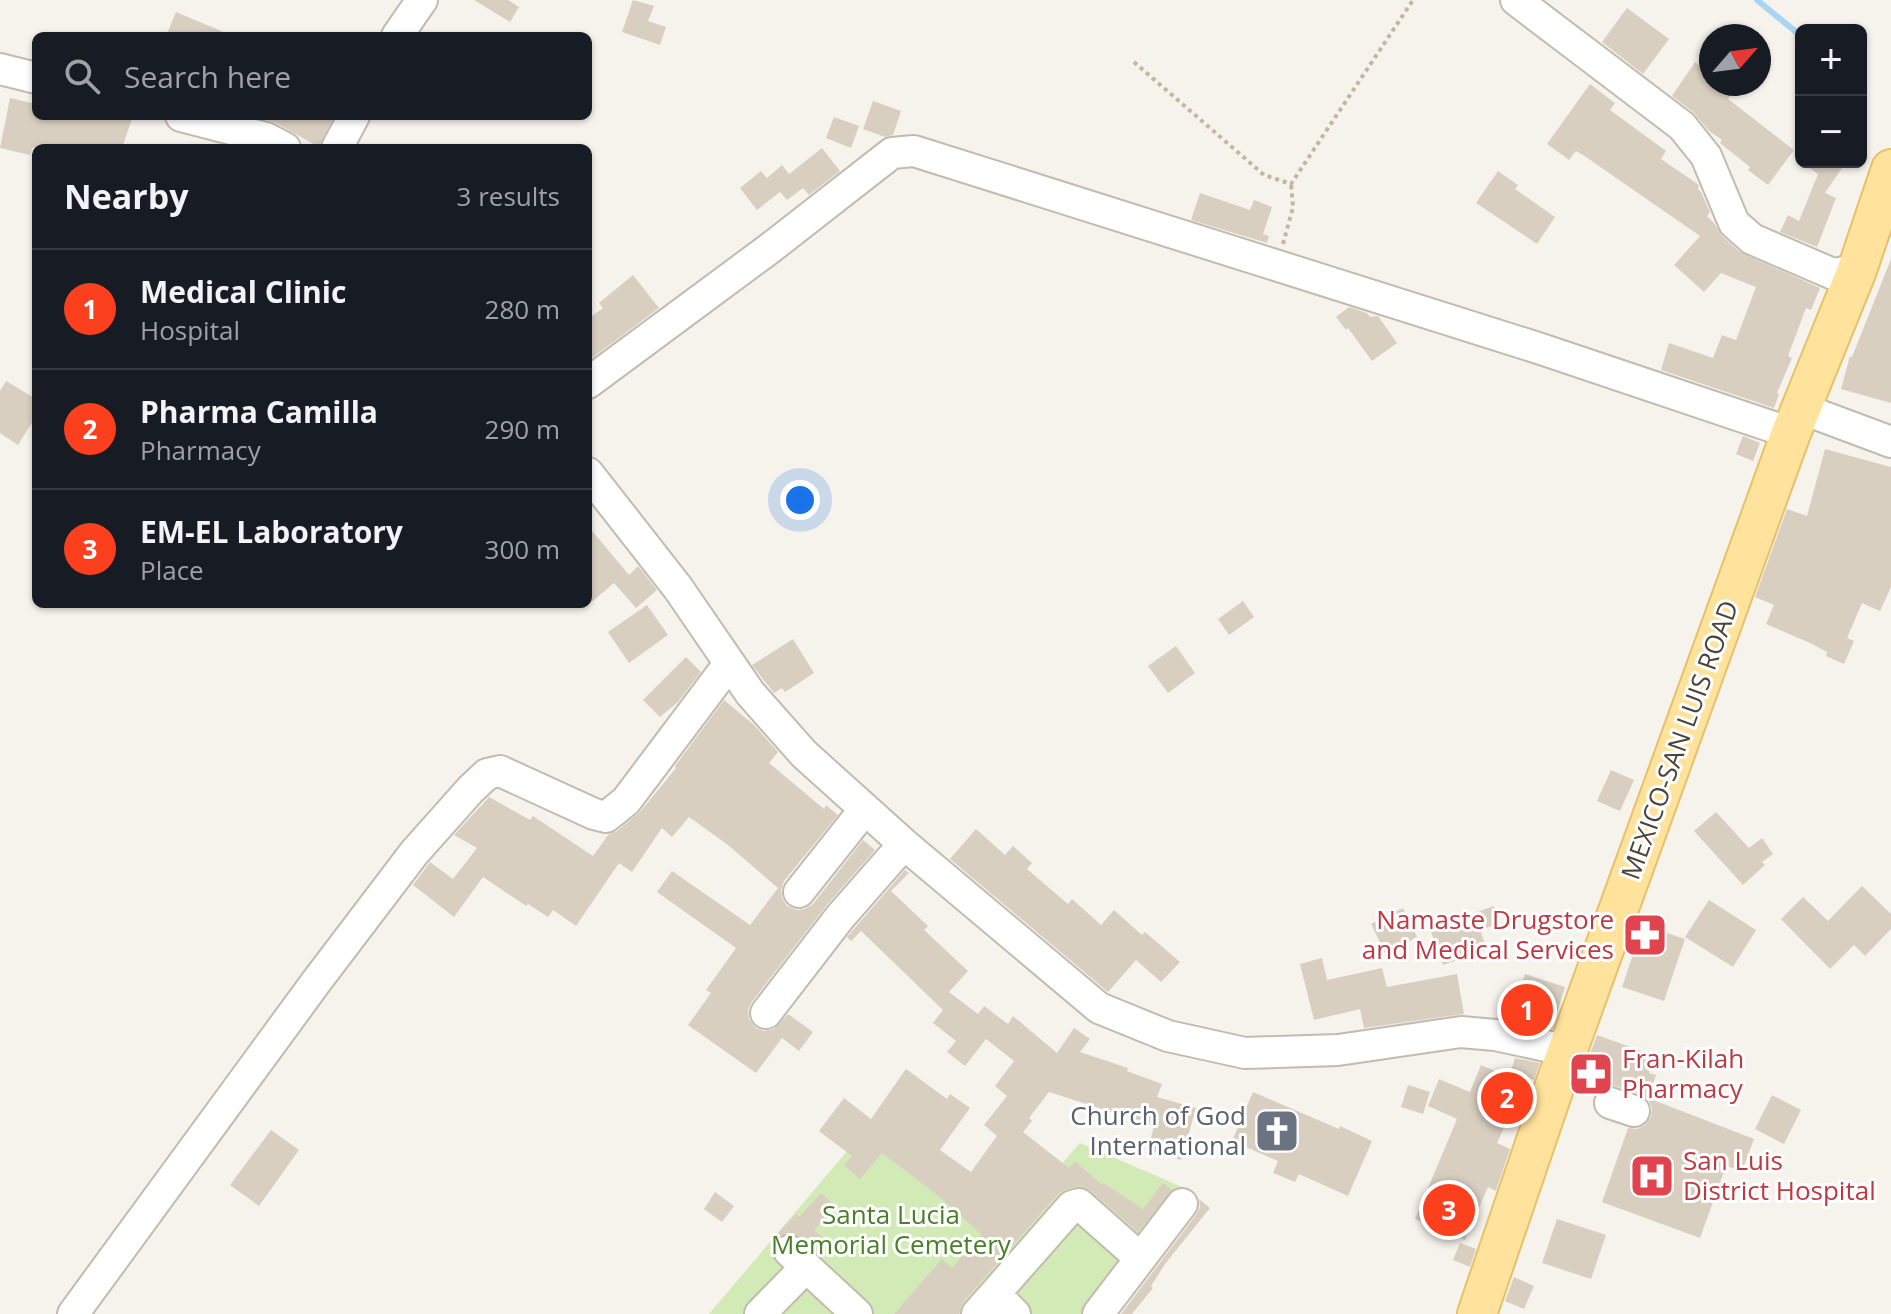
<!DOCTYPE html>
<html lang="en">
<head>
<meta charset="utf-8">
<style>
	:root { --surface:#171b24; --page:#242831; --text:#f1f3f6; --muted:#9ea1a6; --line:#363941; --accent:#fc3f1d }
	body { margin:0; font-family:"Open Sans",sans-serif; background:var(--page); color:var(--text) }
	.controls { position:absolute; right:24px; top:24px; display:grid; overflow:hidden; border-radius:12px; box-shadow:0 2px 6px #0004 }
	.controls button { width:72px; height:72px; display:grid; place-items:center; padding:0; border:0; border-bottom:2px solid var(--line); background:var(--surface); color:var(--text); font:40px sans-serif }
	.compass { position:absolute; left:1699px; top:24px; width:72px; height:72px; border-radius:50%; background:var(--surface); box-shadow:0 2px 6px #0004; rotate:62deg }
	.you { position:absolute; left:800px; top:500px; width:28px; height:28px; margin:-20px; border:6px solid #fff; border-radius:50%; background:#1a73e8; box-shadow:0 0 0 12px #1a73e833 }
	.badge { display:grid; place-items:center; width:52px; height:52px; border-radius:50%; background:var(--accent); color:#fff; font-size:26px; font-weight:700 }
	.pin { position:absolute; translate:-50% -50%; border:4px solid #fff; box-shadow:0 2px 8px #0006 }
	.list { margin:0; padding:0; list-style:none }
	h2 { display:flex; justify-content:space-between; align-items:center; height:104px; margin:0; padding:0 32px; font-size:34px }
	h2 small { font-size:26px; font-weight:400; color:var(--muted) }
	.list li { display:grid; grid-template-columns:52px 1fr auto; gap:24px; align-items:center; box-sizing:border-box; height:120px; padding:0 32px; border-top:2px solid var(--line) }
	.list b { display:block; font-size:30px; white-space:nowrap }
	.list p { margin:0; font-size:26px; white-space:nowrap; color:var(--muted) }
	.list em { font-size:26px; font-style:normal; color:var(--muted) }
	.icon { flex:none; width:44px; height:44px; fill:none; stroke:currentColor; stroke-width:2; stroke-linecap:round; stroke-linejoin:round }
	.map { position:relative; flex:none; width:1891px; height:1314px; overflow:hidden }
	.search { position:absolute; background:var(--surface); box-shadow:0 2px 6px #0004; left:32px; top:32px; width:560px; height:88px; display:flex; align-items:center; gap:20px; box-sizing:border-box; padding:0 28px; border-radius:12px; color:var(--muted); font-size:30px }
	.panel { position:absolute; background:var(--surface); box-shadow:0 2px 6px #0004; left:32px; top:144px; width:560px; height:464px; border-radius:12px }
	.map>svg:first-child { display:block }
	.green { fill:#d2eab5 }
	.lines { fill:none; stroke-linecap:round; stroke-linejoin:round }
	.stream { stroke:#a9d4f2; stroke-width:6 }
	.building { fill:#d8cfc1 }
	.minor-casing { stroke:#c2bbae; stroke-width:34 }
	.major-casing { stroke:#e6c16a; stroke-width:42 }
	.path { stroke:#c4b79f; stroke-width:4; stroke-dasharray:4 4; stroke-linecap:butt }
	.minor { stroke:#fff; stroke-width:30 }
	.major { stroke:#ffe39c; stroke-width:38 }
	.labels { text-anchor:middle; stroke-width:6; stroke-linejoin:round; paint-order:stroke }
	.street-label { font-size:26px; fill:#4b4439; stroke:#fff }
	.health-label { font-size:26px; fill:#be3a42; stroke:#fff; text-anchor:start }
	.worship-label { font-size:26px; fill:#5b616d; stroke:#fff; text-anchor:end }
	.park-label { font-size:26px; fill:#4a7f2a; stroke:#fff }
</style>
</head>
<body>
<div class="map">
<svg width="1891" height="1314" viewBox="0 0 1891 1314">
	<rect width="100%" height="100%" fill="#f6f3ec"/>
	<path class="green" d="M 882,1110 L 1010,1223 L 1080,1143 L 1182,1187 L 1093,1314 L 709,1314 Z"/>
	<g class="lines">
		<path class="stream" d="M 1757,0 L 1801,36
			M 1861,85 L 1864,88"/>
	</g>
	<path class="building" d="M 474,0 L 508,0 L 519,7 L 510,22 Z
		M 633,0 L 654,6 L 648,21 L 666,27 L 660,45 L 622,32 Z
		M 1627,8 L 1669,39 L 1643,74 L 1602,42 Z
		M 176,12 L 233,36 L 166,36 Z
		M 1695,62 L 1711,74 L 1711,84 L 1738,84 L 1728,99 L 1794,150 L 1768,185 L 1748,170 L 1750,167 L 1720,143 L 1722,140 L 1709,131 L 1693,112 L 1672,96 Z
		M 1590,84 L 1615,103 L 1610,110 L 1666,151 L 1661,159 L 1699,185 L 1698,189 L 1701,192 L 1710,212 L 1707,216 L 1714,223 L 1722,236 L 1740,252 L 1820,288 L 1811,310 L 1806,308 L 1788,356 L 1792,358 L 1777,393 L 1779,394 L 1774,408 L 1661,370 L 1669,343 L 1713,358 L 1722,335 L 1736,340 L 1756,287 L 1721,273 L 1704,292 L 1674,265 L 1700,236 L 1583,155 L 1576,151 L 1569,160 L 1547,144 Z
		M 10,98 L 36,104 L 36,116 L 133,116 L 122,148 L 32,148 L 30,155 L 0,148 Z
		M 873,101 L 901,111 L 893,135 L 885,137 L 863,129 Z
		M 253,116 L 334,116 L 319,147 L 274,122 Z
		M 834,117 L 859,126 L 851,148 L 826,138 Z
		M 822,148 L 840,171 L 809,195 L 803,188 L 787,200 L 780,192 L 757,210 L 740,188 L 761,171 L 767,178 L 782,165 L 789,174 Z
		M 1801,162 L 1846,162 L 1825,193 L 1836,198 L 1817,247 L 1780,232 L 1788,215 L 1799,221 L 1818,174 Z
		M 1498,171 L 1518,185 L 1515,189 L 1555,217 L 1537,244 L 1476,203 Z
		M 1200,193 L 1250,210 L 1254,200 L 1272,207 L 1263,234 L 1269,236 L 1267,243 L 1191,220 Z
		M 1891,259 L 1891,403 L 1841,389 L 1850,356 L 1852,357 Z
		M 633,275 L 659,308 L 588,361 L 588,319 L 603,308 L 599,303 Z
		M 1349,307 L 1367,313 L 1370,317 L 1378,316 L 1397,343 L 1372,361 L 1348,328 L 1346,330 L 1336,317 Z
		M 6,381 L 36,399 L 36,416 L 18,445 L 0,433 L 0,391 Z
		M 1743,436 L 1760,443 L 1753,461 L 1736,454 Z
		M 1825,449 L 1891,467 L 1891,587 L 1880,611 L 1862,603 L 1847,638 L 1854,641 L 1844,664 L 1826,656 L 1827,652 L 1810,643 L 1766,624 L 1774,605 L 1755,597 L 1787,509 L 1807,516 Z
		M 588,526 L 629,575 L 638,566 L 657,590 L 636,608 L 614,583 L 588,605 Z
		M 1243,601 L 1254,617 L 1229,635 L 1218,619 Z
		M 647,605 L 668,635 L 629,663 L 608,632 Z
		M 793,639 L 814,673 L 785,692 L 782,688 L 774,693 L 752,665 Z
		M 1176,646 L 1195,673 L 1168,693 L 1148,666 Z
		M 686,657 L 701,672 L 678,702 L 660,717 L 643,700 Z
		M 724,700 L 754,725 L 778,752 L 769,763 L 824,809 L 826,805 L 838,815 L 784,881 L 781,890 L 782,898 L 787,906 L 797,910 L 805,909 L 813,904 L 863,840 L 875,850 L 826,906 L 751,1003 L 748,1010 L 749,1019 L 756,1028 L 764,1031 L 774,1029 L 788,1014 L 813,1032 L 799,1051 L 782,1038 L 756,1073 L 688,1025 L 711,993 L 706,990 L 736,948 L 657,892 L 672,871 L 750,925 L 778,888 L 728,845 L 689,817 L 672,837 L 662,828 L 632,872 L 619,863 L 576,926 L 553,910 L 548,917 L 528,904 L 526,906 L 483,877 L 454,917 L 413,885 L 430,862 L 453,879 L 477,848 L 454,835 L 489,797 L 530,820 L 533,816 L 593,856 L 608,835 L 617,831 L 640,812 L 676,768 L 675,766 Z
		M 1611,770 L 1634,780 L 1620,811 L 1597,801 Z
		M 1716,812 L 1749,848 L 1762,838 L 1773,854 L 1762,862 L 1765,865 L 1743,885 L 1694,831 Z
		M 976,829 L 1005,855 L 1013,846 L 1032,863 L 1027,869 L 1068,904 L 1072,899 L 1101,925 L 1114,910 L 1142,935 L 1145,932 L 1180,962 L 1161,982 L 1136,960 L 1108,992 L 950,859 Z
		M 905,870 L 909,873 L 891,891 L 928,926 L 924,930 L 968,971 L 949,992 L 978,1014 L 984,1006 L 1008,1024 L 1013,1016 L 1057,1053 L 1074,1028 L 1090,1039 L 1080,1052 L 1128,1068 L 1127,1071 L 1162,1084 L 1157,1097 L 1196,1108 L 1181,1160 L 1148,1150 L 1154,1126 L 1114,1111 L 1114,1113 L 1049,1092 L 1029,1118 L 1032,1121 L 1023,1132 L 1069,1168 L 1075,1161 L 1102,1185 L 1103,1183 L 1143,1209 L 1163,1183 L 1172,1190 L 1138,1232 L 1090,1190 L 1082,1186 L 1066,1189 L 1058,1194 L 963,1302 L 959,1314 L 894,1314 L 942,1259 L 952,1268 L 981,1234 L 935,1193 L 882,1153 L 860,1179 L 844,1165 L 852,1156 L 819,1131 L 844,1098 L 871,1119 L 906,1069 L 947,1099 L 950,1094 L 970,1108 L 940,1150 L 971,1172 L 997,1136 L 984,1125 L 1007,1096 L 995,1086 L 1014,1061 L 986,1039 L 965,1066 L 947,1052 L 956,1041 L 933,1023 L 943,1010 L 861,931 L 851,941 L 847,937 Z
		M 1862,886 L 1891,914 L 1891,929 L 1865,956 L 1854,945 L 1830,969 L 1781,919 L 1803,897 L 1828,921 Z
		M 1709,900 L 1756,930 L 1733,967 L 1685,937 Z
		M 1494,906 L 1500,923 L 1480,930 L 1487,949 L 1443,965 L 1430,929 Z
		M 1403,908 L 1417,937 L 1385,953 L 1371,924 Z
		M 1643,925 L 1685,939 L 1664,1001 L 1622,987 Z
		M 1322,958 L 1327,980 L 1382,968 L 1387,987 L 1457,974 L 1464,1014 L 1364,1028 L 1360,1009 L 1314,1020 L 1300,964 Z
		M 1525,974 L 1565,987 L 1552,1029 L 1511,1020 Z
		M 1597,1035 L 1655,1056 L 1649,1073 L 1656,1075 L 1648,1098 L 1754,1139 L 1742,1171 L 1726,1166 L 1700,1238 L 1602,1202 L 1628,1128 L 1637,1129 L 1645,1125 L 1651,1117 L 1652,1108 L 1648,1100 L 1640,1094 L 1615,1086 L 1601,1088 L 1580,1080 Z
		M 1515,1058 L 1540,1063 L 1534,1080 L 1526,1077 L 1497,1143 L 1510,1149 L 1496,1191 L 1488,1187 L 1465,1240 L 1415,1219 L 1457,1119 L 1428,1106 L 1439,1079 L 1470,1092 L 1481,1065 L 1509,1077 Z
		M 1408,1085 L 1430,1092 L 1423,1114 L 1401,1107 Z
		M 1253,1092 L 1339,1129 L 1340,1126 L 1372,1141 L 1348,1196 L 1299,1174 L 1295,1182 L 1273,1173 L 1278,1161 L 1232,1141 Z
		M 1772,1095 L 1801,1110 L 1784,1144 L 1755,1129 Z
		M 271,1130 L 299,1150 L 259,1206 L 230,1185 Z
		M 715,1192 L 734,1206 L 722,1222 L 704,1209 Z
		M 821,1193 L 835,1206 L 814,1230 L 827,1241 L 817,1252 L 794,1234 L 778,1237 L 776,1235 L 796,1214 L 799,1217 Z
		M 1199,1199 L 1210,1208 L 1165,1264 L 1151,1286 L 1153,1288 L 1132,1314 L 1121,1314 L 1196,1215 L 1200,1207 Z
		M 1557,1219 L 1606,1235 L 1591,1279 L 1542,1263 Z
		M 1460,1243 L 1476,1249 L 1470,1267 L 1453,1260 Z
		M 1514,1277 L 1534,1286 L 1524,1309 L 1505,1301 Z"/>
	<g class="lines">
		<g class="minor-casing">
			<path id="minor" d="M 1516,0 L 1682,126 L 1706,156 L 1734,223 L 1752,239 L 1833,274 L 1857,270
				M 397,36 L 422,0
				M 0,69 L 36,78
				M 181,116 L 266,138 L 285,148
				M 337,148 L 354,116
				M 588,383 L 769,249 L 892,153 L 914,151 L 1538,348 L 1791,433
				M 1800,408 L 1891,442
				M 588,473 L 678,588 L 750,693 L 804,754 L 904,844 L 1099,1008 L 1168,1036 L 1245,1053 L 1338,1050 L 1461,1032 L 1495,1035 L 1569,1051
				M 799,892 L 865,809
				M 766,1013 L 840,917 L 904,844
				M 1610,1103 L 1634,1111
				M 789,1251 L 857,1314
				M 995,1294 L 1015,1314
				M 73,1314 L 316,982 L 414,853 L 471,789 L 487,774 L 500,771 L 594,814 L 606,817 L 626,801 L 729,664
				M 760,1314 L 806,1267
				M 977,1314 L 1072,1206 L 1079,1204 L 1140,1258
				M 1098,1314 L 1182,1204"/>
		</g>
		<g class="major-casing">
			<path id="major" d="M 1477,1314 L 1555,1085 L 1791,433 L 1857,270 L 1891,169"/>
		</g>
		<path class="path" d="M 1134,62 L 1264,175 L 1291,184 L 1413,0
			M 1283,244 L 1293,207 L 1291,184"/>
		<use href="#minor" class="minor"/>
		<use href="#major" class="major"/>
	</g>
	<defs>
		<g id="pharmacy-square" transform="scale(2.3)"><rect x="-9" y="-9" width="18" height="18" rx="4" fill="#e0444e" stroke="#fff"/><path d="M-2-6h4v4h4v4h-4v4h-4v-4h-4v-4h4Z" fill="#fff"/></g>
		<g id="church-square" transform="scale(2.3)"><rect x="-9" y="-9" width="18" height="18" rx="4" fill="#6b7280" stroke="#fff"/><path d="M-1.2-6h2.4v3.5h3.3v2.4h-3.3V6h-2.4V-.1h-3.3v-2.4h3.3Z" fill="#fff"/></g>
		<g id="hospital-square" transform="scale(2.3)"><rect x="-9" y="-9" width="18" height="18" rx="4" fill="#e0444e" stroke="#fff"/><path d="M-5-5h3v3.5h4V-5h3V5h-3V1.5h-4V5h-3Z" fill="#fff"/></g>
	</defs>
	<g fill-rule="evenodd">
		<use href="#pharmacy-square" x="1645" y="935"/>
		<use href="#pharmacy-square" x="1591" y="1074"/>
		<use href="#church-square" x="1277" y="1131"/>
		<use href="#hospital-square" x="1652" y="1176"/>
	</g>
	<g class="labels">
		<g class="street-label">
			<text transform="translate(1680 740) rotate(-70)" y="9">MEXICO-SAN LUIS ROAD</text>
		</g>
		<g class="health-label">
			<text x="1614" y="929" text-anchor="end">Namaste Drugstore<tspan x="1614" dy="30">and Medical Services</tspan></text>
			<text x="1622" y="1068">Fran-Kilah<tspan x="1622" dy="30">Pharmacy</tspan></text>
			<text x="1683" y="1170">San Luis<tspan x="1683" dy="30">District Hospital</tspan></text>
		</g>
		<g class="worship-label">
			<text x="1246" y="1125">Church of God<tspan x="1246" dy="30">International</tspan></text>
		</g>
		<g class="park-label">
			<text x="891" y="1224">Santa Lucia<tspan x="891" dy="30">Memorial Cemetery</tspan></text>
		</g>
	</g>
</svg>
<div class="controls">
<button>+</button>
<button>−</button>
</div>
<svg class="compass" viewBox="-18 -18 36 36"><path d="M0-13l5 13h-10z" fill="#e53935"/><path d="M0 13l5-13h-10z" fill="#9ea1a6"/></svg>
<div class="you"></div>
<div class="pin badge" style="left:1527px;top:1010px">1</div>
<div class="pin badge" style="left:1507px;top:1098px">2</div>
<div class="pin badge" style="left:1449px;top:1210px">3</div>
<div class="search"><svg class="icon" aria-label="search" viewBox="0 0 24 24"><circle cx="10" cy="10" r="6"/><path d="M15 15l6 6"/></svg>Search here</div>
<section class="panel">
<h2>Nearby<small>3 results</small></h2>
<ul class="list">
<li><span class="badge">1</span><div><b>Medical Clinic</b><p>Hospital</p></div><em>280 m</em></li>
<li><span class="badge">2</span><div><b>Pharma Camilla</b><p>Pharmacy</p></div><em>290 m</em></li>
<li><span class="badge">3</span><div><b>EM-EL Laboratory</b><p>Place</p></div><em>300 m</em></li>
</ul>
</section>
</div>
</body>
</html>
